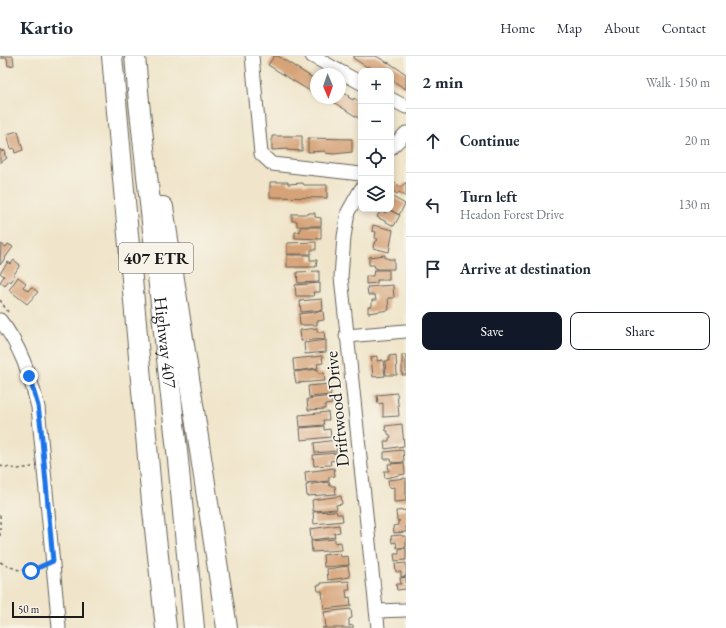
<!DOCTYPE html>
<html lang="en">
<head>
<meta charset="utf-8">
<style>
	:root { --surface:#fff; --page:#f2f2f3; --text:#1f2937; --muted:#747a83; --line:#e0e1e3; --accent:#111827 }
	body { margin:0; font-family:"EB Garamond",serif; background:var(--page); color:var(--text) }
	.controls { position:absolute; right:12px; top:12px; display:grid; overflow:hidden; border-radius:8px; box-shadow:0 2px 6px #0003 }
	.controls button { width:36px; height:36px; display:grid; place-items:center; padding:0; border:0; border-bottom:1px solid var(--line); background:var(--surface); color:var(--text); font:20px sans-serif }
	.compass { position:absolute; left:310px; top:12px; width:36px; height:36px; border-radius:50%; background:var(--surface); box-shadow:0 2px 6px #0003; rotate:178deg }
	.scale { position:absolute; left:12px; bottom:10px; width:72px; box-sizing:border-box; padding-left:4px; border:2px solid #1c1c1c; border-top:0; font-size:11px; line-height:14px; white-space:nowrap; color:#1c1c1c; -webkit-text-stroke:3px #f7f3e8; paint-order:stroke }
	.stop { position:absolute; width:12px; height:12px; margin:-9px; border:3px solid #1a73e8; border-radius:50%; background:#fff }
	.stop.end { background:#1a73e8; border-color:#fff; box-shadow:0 1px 4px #0008 }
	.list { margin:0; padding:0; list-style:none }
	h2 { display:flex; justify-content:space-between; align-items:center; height:52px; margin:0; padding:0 16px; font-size:17px }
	h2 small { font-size:13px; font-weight:400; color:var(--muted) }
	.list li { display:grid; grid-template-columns:26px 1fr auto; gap:12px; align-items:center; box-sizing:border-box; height:64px; padding:0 16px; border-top:1px solid var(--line) }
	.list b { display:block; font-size:15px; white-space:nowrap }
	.list p { margin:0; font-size:13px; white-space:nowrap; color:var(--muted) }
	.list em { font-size:13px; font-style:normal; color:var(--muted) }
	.actions { display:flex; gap:8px; padding:12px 16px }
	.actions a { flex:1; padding:9px 0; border:1px solid var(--accent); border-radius:8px; text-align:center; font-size:14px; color:var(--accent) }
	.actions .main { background:var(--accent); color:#fff }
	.icon { flex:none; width:22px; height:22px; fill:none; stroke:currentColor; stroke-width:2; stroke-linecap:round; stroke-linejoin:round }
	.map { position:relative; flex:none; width:406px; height:572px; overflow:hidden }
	header { display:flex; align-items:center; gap:24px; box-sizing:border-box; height:56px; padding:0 20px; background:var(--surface); border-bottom:1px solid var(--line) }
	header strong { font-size:19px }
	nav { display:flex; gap:22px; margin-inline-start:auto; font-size:14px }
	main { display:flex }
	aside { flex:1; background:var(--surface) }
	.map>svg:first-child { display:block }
	.building { fill:#d6a277 }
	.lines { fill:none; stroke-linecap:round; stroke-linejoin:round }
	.minor-casing { stroke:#666259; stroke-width:15 }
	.highway-casing { stroke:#666259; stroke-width:22 }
	.path { stroke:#666259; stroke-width:1.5; stroke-dasharray:3 3; stroke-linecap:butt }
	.minor { stroke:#fff; stroke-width:13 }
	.highway { stroke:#fff; stroke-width:20 }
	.route { stroke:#1a73e8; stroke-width:5 }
	.labels { text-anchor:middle; stroke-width:3.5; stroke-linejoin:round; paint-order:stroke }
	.shield { fill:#f7f3e8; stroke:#5e5c59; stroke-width:1 }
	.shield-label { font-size:17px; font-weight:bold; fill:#1c1c1c }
	.street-label { font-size:18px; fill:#1c1c1c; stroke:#f7f3e8 }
</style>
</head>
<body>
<header>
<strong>Kartio</strong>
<nav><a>Home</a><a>Map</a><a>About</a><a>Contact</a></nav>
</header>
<main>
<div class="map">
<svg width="406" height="572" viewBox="0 0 406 572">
	<rect width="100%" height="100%" fill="#f7f3e8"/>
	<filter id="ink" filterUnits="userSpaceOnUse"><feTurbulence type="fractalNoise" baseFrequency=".025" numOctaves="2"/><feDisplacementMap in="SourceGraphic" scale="8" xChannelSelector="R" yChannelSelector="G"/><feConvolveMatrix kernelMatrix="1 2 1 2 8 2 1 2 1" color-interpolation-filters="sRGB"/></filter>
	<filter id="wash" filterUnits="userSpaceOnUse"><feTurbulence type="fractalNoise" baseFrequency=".012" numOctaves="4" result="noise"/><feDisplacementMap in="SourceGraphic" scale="16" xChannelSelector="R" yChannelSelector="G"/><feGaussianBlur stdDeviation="0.9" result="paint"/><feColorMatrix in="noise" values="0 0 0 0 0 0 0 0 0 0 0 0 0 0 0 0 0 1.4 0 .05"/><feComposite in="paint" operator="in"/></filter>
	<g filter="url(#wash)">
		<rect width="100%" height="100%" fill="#f0e5ca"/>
		<g id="blocks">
			<path class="building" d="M 1,0 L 13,0 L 14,9 L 8,10 L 7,2 L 1,2 Z
				M 274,0 L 278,0 L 316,24 L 316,32 L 313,37 L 268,9 Z
				M 354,0 L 376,0 L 388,7 L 388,6 L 406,18 L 406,33 L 393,25 L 391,22 L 391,15 L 377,15 L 368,10 L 367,11 L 353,2 Z
				M 340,35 L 349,40 L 348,41 L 353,44 L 354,42 L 361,47 L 360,63 L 327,42 L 340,42 Z
				M 18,75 L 23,94 L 15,97 L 14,92 L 11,93 L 7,78 Z
				M 272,80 L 302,80 L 302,95 L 287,94 L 287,93 L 272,94 Z
				M 308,82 L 352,83 L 352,96 L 334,98 L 325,97 L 326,95 L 308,96 Z
				M 0,93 L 2,96 L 4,94 L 6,97 L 4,98 L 7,102 L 0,107 Z
				M 270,126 L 288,126 L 288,128 L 303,127 L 304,129 L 327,129 L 327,142 L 270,141 Z
				M 393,126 L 401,131 L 406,126 L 406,141 L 399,136 L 397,138 L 391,134 L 391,129 Z
				M 391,140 L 405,148 L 399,159 L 389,153 L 391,153 Z
				M 387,153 L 400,159 L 394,170 L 377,161 L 380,155 L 385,157 Z
				M 309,157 L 315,157 L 315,161 L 321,162 L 321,170 L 297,170 L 297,165 L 292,165 L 292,158 L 309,158 Z
				M 373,169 L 393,174 L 389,196 L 373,192 L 374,187 L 375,188 L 376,185 L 377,185 L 378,183 L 375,182 L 376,176 L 372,175 Z
				M 300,171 L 321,171 L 321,183 L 295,182 L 295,176 L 300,176 Z
				M 316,186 L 316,194 L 311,194 L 311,198 L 287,198 L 287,187 Z
				M 1,188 L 6,191 L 8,188 L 13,191 L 0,209 Z
				M 287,199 L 310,199 L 310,204 L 317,204 L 316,211 L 287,211 Z
				M 385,199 L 385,202 L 388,202 L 388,203 L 394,203 L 394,213 L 377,213 L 377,212 L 375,212 L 374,209 L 369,209 L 369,201 Z
				M 14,204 L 20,209 L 13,220 L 14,221 L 11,226 L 9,224 L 5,230 L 0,226 L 4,220 L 0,217 L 8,206 L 11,208 Z
				M 374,214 L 389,214 L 389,224 L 377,224 L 377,227 L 366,228 L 366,220 L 373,220 Z
				M 319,215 L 319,226 L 298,227 L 297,216 Z
				M 18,221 L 26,227 L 23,231 L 28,235 L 31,231 L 38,236 L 27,248 L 9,234 Z
				M 320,227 L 320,236 L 313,236 L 314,240 L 296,240 L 295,229 Z
				M 393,229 L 394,242 L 388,242 L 389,254 L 368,257 L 368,251 L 372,250 L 372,244 L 376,244 L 375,239 L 368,239 L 367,231 Z
				M 322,243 L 323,254 L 301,256 L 300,245 Z
				M 323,255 L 324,264 L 317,265 L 317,269 L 300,269 L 299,258 Z
				M 317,272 L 317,276 L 324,276 L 325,283 L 301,285 L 300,274 Z
				M 326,284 L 326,296 L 305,298 L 304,287 Z
				M 396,299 L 397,319 L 386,319 L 385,305 L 389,305 L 389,300 Z
				M 402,299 L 406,299 L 406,319 L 402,319 Z
				M 322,300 L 323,307 L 317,308 L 318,312 L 294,315 L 293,303 Z
				M 377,300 L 377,305 L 383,304 L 385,320 L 373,321 L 371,301 Z
				M 318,313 L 318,317 L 324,317 L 325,325 L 296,327 L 294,316 Z
				M 330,328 L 331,339 L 309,341 L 308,330 Z
				M 397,337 L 399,360 L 383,361 L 383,347 L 378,348 L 377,339 Z
				M 331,340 L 332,348 L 325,349 L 325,353 L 308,354 L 307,343 Z
				M 328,356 L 329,364 L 323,364 L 324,369 L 300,371 L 299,359 Z
				M 402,368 L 404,390 L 385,393 L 384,385 L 389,385 L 389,382 L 391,381 L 390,379 L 388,378 L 388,375 L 386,375 L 385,370 Z
				M 324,370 L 324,374 L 330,373 L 331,381 L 301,384 L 300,372 Z
				M 336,384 L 337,395 L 315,397 L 314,387 Z
				M 403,394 L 404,406 L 392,407 L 391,403 L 384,403 L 384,396 Z
				M 337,397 L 337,404 L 330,405 L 331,409 L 314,410 L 313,399 Z
				M 404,407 L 405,418 L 385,422 L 384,415 L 389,415 L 388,408 Z
				M 334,412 L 335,420 L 329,421 L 329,425 L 306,427 L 305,416 Z
				M 406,422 L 406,445 L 394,446 L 394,431 L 389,432 L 388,424 Z
				M 329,426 L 330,430 L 335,430 L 336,438 L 307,440 L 306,429 Z
				M 341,440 L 342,448 L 336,449 L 337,453 L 313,455 L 312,444 Z
				M 406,454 L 406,476 L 394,477 L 393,470 L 398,469 L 398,465 L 400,465 L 397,464 L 396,455 Z
				M 336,455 L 337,458 L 342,458 L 343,465 L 314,468 L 313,456 Z
				M 339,469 L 340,476 L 334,477 L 335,481 L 311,484 L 310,473 Z
				M 401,479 L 402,480 L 406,480 L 406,491 L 397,492 L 396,486 L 392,487 L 391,480 Z
				M 335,483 L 335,487 L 341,486 L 342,494 L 312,496 L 311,485 Z
				M 406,492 L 406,504 L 395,505 L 394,498 L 399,498 L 399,493 Z
				M 340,497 L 341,501 L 348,500 L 349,509 L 324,511 L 323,499 Z
				M 406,507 L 406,520 L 401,521 L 401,516 L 396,516 L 395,508 Z
				M 348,510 L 350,521 L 328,524 L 327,513 Z
				M 406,521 L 406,533 L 397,534 L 396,528 L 401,528 L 400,522 Z
				M 349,525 L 350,534 L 346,534 L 347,542 L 350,541 L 351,550 L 324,553 L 322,535 L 318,535 L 317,529 L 321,529 L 321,527 Z
				M 351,553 L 352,562 L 349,563 L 349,570 L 353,569 L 353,572 L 322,572 L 326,571 L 324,556 Z"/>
		</g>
	</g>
	<g filter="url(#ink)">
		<use href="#blocks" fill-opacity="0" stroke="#666259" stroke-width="1"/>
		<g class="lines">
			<g class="minor-casing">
				<path id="minor" d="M 252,0 L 261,98 L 272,108 L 361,118
					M 312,0 L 361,27
					M 391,43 L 406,51
					M 391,92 L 406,77
					M 361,133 L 348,156 L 344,181 L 341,221 L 378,572
					M 0,264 C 20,289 30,319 38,351 L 59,572
					M 346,280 L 406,275
					M 376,555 L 406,554"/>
			</g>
			<g class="highway-casing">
				<g id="highway">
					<path d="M 112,0 L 152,446 L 166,572"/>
					<path id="s1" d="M 135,0 L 139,46 L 178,404 L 194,572"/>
					<path d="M 163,151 L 227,572"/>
				</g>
			</g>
			<path class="path" d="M 0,244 L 8,256
				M 0,410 L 18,413 L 32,411
				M 0,459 L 0,480
				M 0,506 C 16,514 24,518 41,510"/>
			<use href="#minor" class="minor"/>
			<use href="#highway" class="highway"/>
		</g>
	</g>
	<g class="lines" filter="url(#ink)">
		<path class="route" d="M 29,320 L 38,350 L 41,372 L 53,505 L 31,515"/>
	</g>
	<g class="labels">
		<rect class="shield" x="119" y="187" width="74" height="30" rx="3"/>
		<g class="shield-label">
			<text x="156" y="208">407 ETR</text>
		</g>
		<g class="street-label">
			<text dy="6" stroke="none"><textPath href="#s1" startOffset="288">Highway 407</textPath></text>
			<text transform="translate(337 353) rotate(-96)" y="6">Driftwood Drive</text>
		</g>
	</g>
</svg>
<div class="controls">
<button>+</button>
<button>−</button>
<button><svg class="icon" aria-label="locate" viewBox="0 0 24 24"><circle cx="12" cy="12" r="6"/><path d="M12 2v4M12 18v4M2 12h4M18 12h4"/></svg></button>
<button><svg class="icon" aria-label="layers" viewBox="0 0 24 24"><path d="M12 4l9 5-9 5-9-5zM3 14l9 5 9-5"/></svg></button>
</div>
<svg class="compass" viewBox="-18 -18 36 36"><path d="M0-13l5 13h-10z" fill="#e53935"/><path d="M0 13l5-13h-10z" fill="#747a83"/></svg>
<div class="scale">50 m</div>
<div class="stop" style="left:31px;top:515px"></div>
<div class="stop end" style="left:29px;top:320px"></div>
</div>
<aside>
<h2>2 min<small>Walk · 150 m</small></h2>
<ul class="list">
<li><svg class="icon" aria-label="ahead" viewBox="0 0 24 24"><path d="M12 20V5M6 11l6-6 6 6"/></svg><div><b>Continue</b></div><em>20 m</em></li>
<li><svg class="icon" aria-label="left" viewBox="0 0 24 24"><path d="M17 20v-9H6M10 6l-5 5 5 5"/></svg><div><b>Turn left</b><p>Headon Forest Drive</p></div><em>130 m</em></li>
<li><svg class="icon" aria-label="arrive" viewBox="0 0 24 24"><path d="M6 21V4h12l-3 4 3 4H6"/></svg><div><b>Arrive at destination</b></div></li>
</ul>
<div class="actions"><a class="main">Save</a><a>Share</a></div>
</aside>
</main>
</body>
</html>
